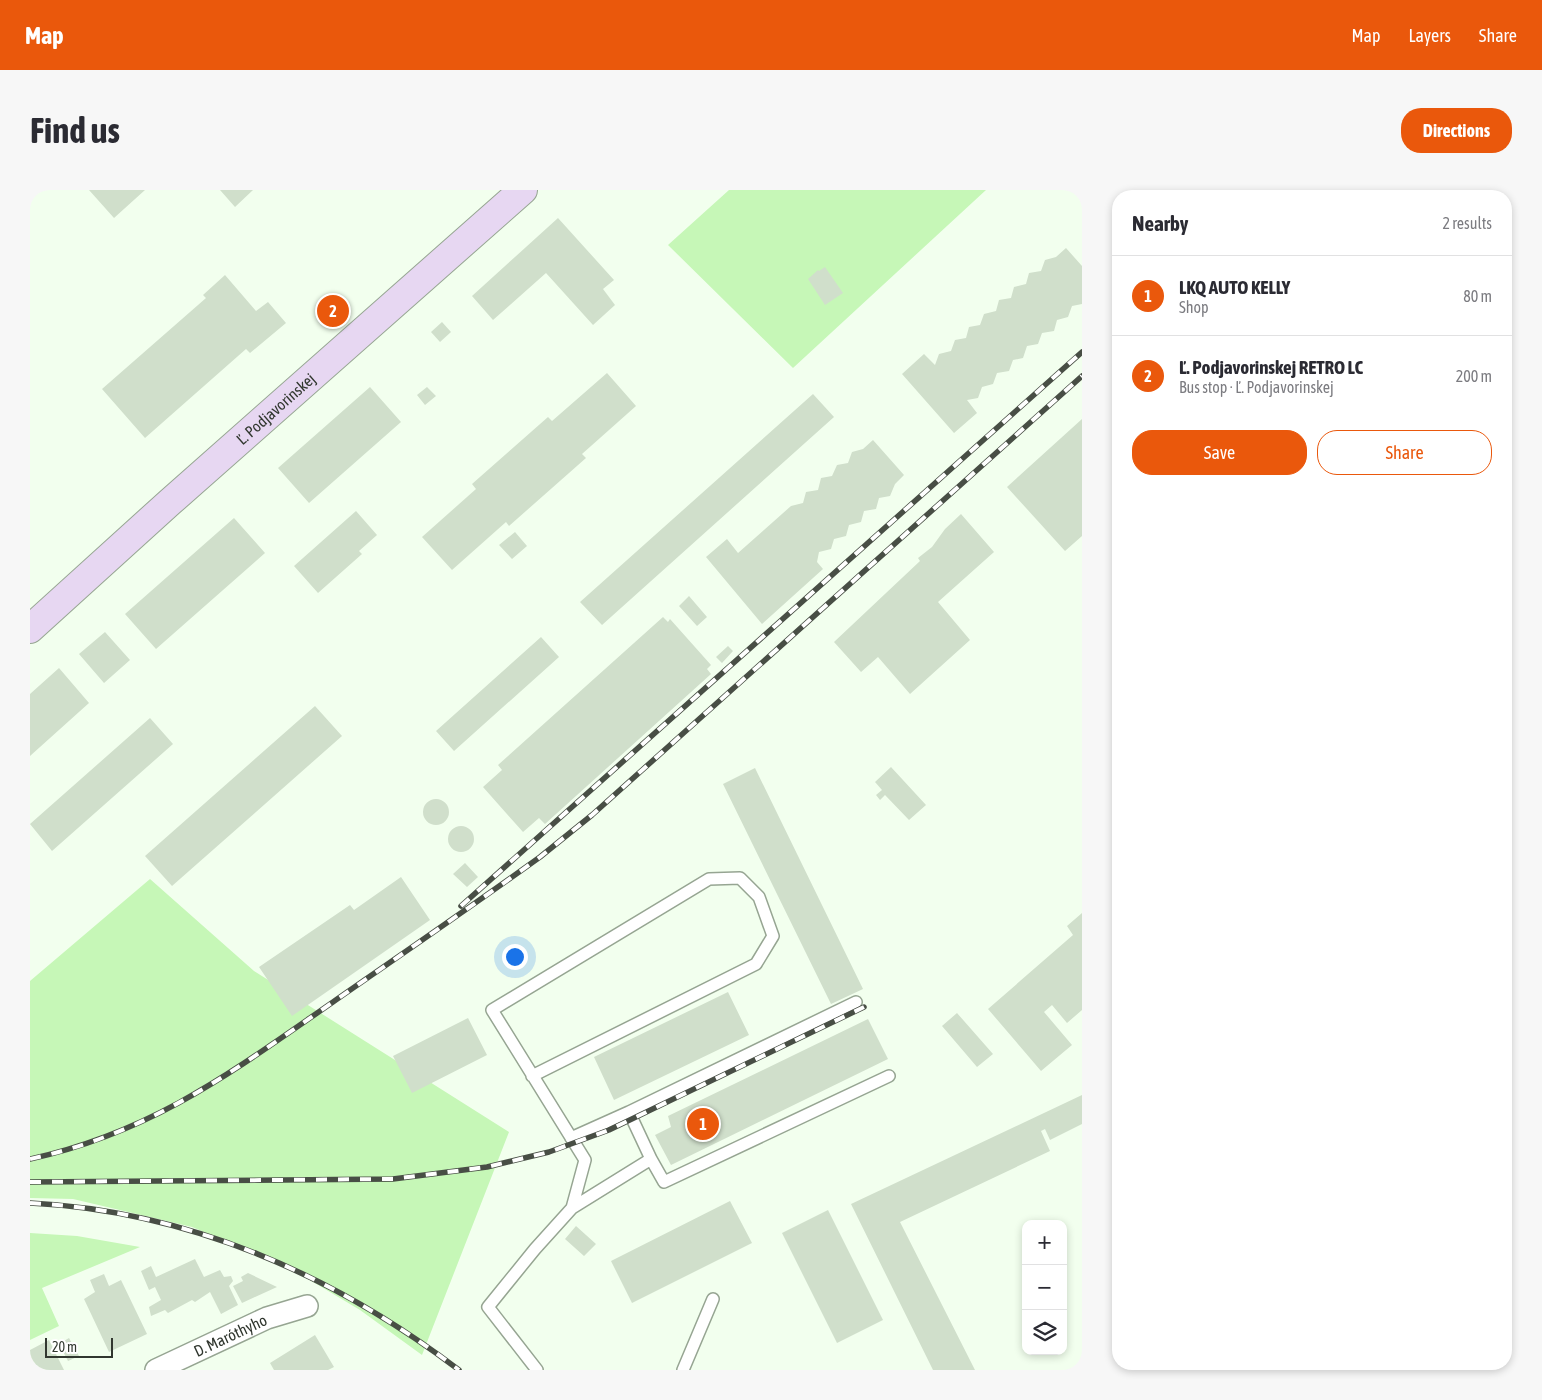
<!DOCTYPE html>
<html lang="en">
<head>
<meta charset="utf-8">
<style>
	:root { --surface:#fff; --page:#f7f7f7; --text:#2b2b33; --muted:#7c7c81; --line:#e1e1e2; --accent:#ea580c }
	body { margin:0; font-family:"Asap Condensed",sans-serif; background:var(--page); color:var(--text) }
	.controls { position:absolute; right:15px; bottom:15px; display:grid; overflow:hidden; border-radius:10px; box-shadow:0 2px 8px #0003 }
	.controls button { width:45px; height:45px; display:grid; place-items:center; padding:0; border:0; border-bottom:1px solid var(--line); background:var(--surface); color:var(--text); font:25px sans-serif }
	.scale { position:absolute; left:15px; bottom:12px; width:68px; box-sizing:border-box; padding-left:5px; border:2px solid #31372f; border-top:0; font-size:14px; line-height:18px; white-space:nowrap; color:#31372f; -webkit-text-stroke:4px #fff; paint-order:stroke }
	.you { position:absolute; left:484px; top:766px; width:18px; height:18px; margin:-12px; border:4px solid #fff; border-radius:50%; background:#1a73e8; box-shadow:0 0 0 8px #1a73e833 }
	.badge { display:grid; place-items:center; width:32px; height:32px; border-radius:50%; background:var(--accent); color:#fff; font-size:16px; font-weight:700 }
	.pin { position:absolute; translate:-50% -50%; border:2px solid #fff; box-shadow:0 1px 5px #0006 }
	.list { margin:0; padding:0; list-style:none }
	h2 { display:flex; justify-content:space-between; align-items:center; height:65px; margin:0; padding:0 20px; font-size:21px }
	h2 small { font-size:16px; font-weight:400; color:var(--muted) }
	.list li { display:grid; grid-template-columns:32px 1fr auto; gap:15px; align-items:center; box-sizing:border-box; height:80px; padding:0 20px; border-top:1px solid var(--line) }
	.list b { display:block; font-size:19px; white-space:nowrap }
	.list p { margin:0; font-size:16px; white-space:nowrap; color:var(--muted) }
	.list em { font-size:16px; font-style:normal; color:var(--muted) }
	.actions { display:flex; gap:10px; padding:15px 20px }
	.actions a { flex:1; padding:11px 0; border:1px solid var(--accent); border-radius:20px; text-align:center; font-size:18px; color:var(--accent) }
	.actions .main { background:var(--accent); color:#fff }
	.icon { flex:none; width:28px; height:28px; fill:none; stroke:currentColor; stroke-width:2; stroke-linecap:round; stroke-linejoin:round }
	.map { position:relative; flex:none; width:1052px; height:1180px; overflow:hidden; border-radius:20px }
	header { display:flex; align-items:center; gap:30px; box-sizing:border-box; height:70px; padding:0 25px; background:var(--accent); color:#fff }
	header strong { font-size:24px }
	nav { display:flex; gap:28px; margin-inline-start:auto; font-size:18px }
	.intro { display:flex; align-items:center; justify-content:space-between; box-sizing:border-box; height:120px; padding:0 30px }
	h1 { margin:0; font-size:35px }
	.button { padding:12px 22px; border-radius:20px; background:var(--accent); color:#fff; font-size:18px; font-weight:700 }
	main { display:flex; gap:30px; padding:0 30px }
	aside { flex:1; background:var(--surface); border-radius:20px; box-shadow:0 2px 8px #0003 }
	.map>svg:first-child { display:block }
	.green { fill:#c6f7b7 }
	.building { fill:#d0dfcb }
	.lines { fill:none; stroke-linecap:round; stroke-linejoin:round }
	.lane-casing { stroke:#96a592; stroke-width:14 }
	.street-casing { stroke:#96a592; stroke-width:24 }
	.secondary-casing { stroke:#96a592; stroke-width:30 }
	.lane { stroke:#fff; stroke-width:11 }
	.street { stroke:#fff; stroke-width:21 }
	.secondary { stroke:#e7d7f2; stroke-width:28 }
	.rail-casing { stroke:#484e45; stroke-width:5.5 }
	.rail { stroke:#fff; stroke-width:4; stroke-dasharray:11; stroke-linecap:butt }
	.labels { text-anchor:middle; stroke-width:4.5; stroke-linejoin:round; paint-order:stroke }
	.street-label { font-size:16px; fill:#31372f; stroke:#fff }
</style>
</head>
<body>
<header>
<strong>Map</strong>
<nav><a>Map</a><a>Layers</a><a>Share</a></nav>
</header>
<div class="intro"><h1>Find us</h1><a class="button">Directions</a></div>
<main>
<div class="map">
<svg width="1052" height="1180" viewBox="0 0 1052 1180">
	<rect width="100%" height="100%" fill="#f2ffee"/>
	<path class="green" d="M 699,0 L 956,0 L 763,178 L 638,55 Z
		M 120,689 L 224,781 L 479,942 L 392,1165 L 330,1120 L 258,1077 L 162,1037 L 43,1009 L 0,1008 L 0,791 Z
		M 0,1043 L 47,1046 L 110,1057 L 12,1098 L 29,1136 L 0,1150 Z"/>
	<path class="building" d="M 59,0 L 115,0 L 84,28 Z
		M 190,0 L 223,0 L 205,17 Z
		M 528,28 L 584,90 L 573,99 L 585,115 L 563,135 L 516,83 L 463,130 L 442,106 Z
		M 1036,58 L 1052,76 L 1052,114 L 1042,116 L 1038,127 L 1027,130 L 1024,141 L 1012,143 L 1008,154 L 997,156 L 993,168 L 983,170 L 979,181 L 967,183 L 963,194 L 952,197 L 948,208 L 937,210 L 947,223 L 924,243 L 872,184 L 894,164 L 905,175 L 909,164 L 921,161 L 925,150 L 936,148 L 939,137 L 950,135 L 954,124 L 966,121 L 969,110 L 981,108 L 984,97 L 996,94 L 999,83 L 1011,81 L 1015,70 L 1026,67 Z
		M 795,77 L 813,103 L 795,115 L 778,89 L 788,80 L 789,81 Z
		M 195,85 L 226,121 L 238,112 L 256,133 L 220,163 L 216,159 L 115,248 L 72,199 L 176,108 L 173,105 Z
		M 412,132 L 421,142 L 410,152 L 401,142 Z
		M 577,183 L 606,216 L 552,264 L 556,268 L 479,336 L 476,332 L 422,380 L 392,347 L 446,299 L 442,294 L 518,227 L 522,231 Z
		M 340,197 L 371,232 L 279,313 L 248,278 Z
		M 397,197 L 406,206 L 395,215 L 387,205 Z
		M 783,204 L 804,227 L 572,435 L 550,412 Z
		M 1052,229 L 1052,346 L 1035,361 L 977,297 Z
		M 843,250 L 874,285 L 865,294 L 860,306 L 849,308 L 846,319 L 834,321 L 831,332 L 819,335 L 816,346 L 804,349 L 801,359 L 789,362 L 787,372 L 793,379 L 732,434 L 676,367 L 697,349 L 708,363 L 761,316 L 773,313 L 776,302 L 788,300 L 791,288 L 802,286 L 807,275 L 818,273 L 822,262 L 833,259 Z
		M 326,321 L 347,345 L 329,361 L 332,364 L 288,403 L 264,376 Z
		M 931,324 L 964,362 L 908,412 L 940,450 L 880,504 L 848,467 L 831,482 L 804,452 L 890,371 L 888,368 L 902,357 L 915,339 Z
		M 204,328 L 235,363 L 126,459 L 95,424 Z
		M 485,342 L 497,356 L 482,369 L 469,355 Z
		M 659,406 L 677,427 L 667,436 L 649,416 Z
		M 633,427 L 638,432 L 640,429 L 681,475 L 677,479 L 681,484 L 515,634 L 509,628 L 493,642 L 453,597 L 472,580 L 468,575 Z
		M 75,442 L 100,470 L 74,493 L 49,464 Z
		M 511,447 L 529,467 L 424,561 L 406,541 Z
		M 698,456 L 703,461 L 692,473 L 686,467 Z
		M 29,478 L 59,513 L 0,566 L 0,504 Z
		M 285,516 L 312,546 L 142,696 L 115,666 Z
		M 120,528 L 143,554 L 22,661 L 0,634 Z
		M 861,577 L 896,615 L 879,630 L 855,605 L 850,610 L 846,605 L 852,600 L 845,592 Z
		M 725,578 L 833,799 L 801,814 L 693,594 Z
		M393 622a13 13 0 1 1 26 0a13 13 0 1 1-26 0Z
		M418 649a13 13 0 1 1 26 0a13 13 0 1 1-26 0Z
		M 435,673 L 448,687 L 437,697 L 423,684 Z
		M 371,687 L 400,730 L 262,826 L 229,777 L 320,715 L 324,720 Z
		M 1052,723 L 1052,820 L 1037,833 L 1022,815 L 1014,822 L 1042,855 L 1011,881 L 958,819 L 1043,745 L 1037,736 Z
		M 698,802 L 719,845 L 584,910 L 564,867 Z
		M 927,823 L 963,864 L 947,877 L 912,836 Z
		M 438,828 L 457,865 L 382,903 L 363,866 Z
		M 838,829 L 858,869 L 641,975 L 625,945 L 641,937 L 638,926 Z
		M 1052,905 L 1052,934 L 1020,950 L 1015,939 L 1011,941 L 1020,961 L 870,1032 L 945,1180 L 903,1180 L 821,1014 Z
		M 700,1011 L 722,1053 L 602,1113 L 581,1071 Z
		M 798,1020 L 853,1130 L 807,1153 L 752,1043 Z
		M 546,1036 L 566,1054 L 554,1066 L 535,1049 Z
		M 165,1069 L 174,1087 L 190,1080 L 194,1087 L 201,1086 L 203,1091 L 199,1096 L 208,1115 L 191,1124 L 180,1102 L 165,1112 L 162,1110 L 138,1123 L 135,1120 L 121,1126 L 119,1117 L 131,1110 L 125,1097 L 119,1100 L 111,1081 L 121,1076 L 126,1087 Z
		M 218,1083 L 247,1097 L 212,1113 L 203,1096 L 213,1091 L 211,1087 Z
		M 74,1084 L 79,1096 L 91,1090 L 117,1144 L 79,1162 L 54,1109 L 65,1102 L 60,1090 Z
		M 285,1145 L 304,1177 L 298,1180 L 244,1180 L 240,1173 Z
		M 39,1148 L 49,1166 L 38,1171 L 29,1154 Z
		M 19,1150 L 34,1180 L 0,1180 L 0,1160 Z"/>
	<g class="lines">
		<g class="lane-casing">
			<path id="lane" d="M 502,886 L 726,774 L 743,746 L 729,707 L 710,688 L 679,689 L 462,820 L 555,970 L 542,1018
				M 541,948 L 599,922
				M 621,969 L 599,922 L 826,812
				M 507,1180 L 458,1117 L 505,1059 L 542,1018 L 621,969 L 634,992 L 859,886
				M 653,1180 L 683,1109"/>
		</g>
		<g class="street-casing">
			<g id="street">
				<path id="s1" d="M 126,1180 L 237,1128 L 277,1116"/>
			</g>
		</g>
		<g class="secondary-casing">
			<g id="secondary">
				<path id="s2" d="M 0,439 L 140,312 L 493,0"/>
			</g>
		</g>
		<use href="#lane" class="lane"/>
		<use href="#street" class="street"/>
		<use href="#secondary" class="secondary"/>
		<g class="rail-casing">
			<path id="rail" d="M 431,716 L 1052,162
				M 0,969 C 123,942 202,882 303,812 C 372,764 442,716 510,667 L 562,625 L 1052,186
				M 0,992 L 363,989 L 457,977 L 519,962 L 579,940 L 834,817
				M 0,1013 C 159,1021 304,1085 429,1180"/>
		</g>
		<use href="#rail" class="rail"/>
	</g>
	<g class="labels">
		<g class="street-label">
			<text dy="6" stroke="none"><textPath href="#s2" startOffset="330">Ľ. Podjavorinskej</textPath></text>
			<text dy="6" stroke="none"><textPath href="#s1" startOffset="82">D. Maróthyho</textPath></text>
		</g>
	</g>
</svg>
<div class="controls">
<button>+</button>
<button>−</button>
<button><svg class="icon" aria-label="layers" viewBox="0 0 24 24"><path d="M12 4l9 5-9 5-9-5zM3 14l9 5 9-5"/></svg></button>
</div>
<div class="scale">20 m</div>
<div class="you"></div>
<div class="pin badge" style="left:673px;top:934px">1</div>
<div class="pin badge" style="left:303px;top:121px">2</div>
</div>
<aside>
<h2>Nearby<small>2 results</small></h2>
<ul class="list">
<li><span class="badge">1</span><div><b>LKQ AUTO KELLY</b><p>Shop</p></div><em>80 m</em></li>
<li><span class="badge">2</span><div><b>Ľ. Podjavorinskej RETRO LC</b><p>Bus stop · Ľ. Podjavorinskej</p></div><em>200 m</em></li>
</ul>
<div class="actions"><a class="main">Save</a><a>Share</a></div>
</aside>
</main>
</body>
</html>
